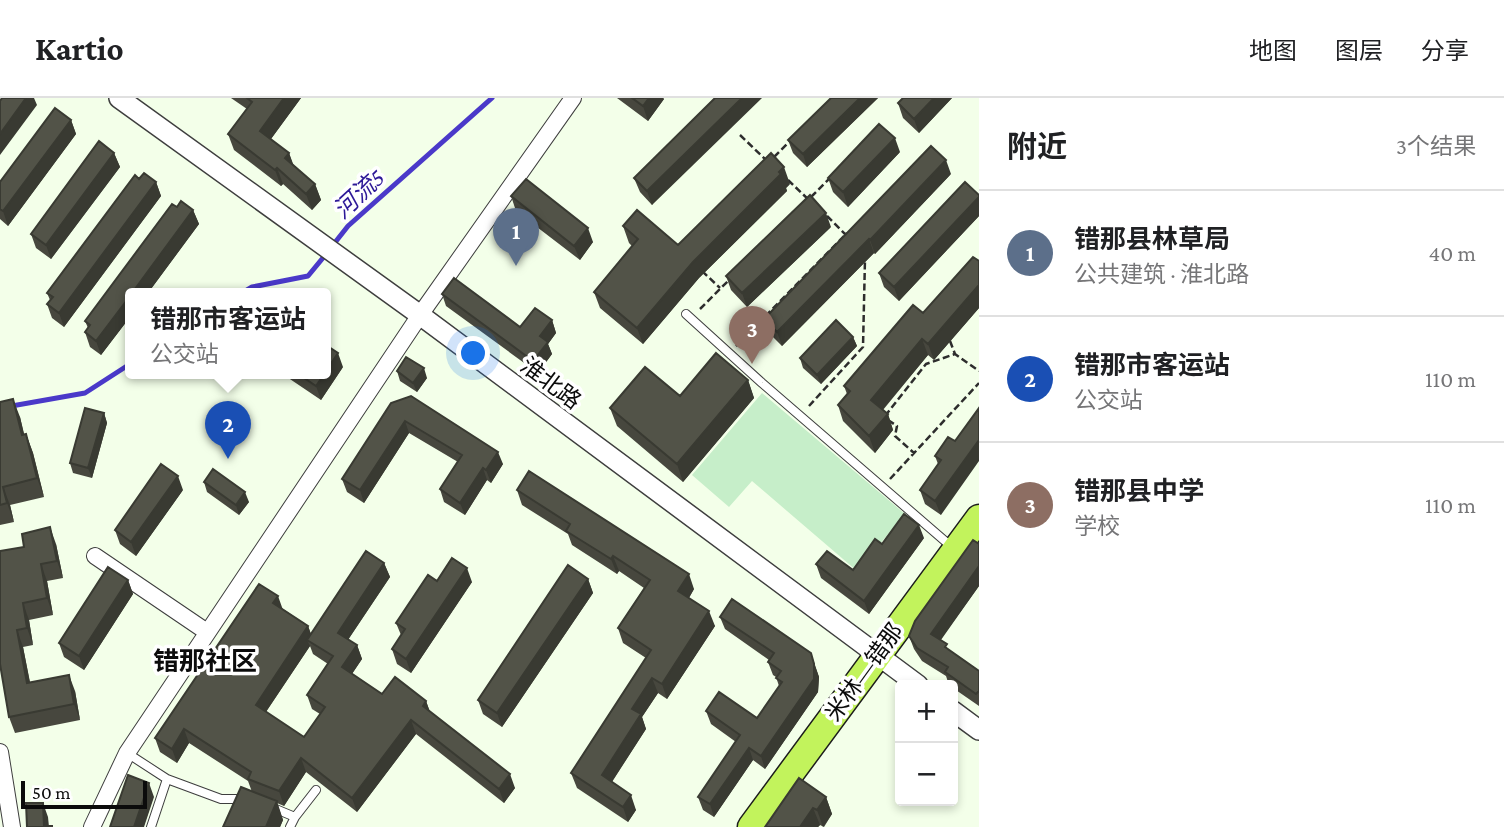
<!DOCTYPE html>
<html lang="zh">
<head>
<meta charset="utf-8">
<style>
	:root { --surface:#fff; --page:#f6f6f6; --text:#202124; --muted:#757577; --line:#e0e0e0; --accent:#b68827 }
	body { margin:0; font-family:"Crimson Pro","Noto Sans SC",serif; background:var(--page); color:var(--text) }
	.controls { position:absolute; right:21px; bottom:21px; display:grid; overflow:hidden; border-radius:7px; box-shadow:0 4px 10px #0003 }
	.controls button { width:63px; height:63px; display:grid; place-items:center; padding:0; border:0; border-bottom:2px solid var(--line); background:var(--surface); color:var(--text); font:35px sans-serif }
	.scale { position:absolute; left:21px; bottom:18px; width:126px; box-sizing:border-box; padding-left:7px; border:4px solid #0b0b0b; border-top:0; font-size:19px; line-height:24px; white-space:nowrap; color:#0b0b0b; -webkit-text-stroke:5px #fff; paint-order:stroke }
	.you { position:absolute; left:474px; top:256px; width:24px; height:24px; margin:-18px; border:5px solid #fff; border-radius:50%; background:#1a73e8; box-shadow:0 0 0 10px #1a73e833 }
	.badge { display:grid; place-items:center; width:46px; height:46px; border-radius:50%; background:var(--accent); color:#fff; font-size:23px; font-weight:700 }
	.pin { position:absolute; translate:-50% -58px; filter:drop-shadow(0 2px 4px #0008) }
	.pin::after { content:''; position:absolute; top:37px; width:24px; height:21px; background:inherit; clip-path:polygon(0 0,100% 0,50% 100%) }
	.popup { position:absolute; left:125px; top:190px; width:206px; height:91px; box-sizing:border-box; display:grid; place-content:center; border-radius:7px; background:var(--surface); filter:drop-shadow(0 2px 5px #0005); font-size:23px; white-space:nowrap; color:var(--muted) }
	.popup b { font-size:26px; color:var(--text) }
	.popup::after { content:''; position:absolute; left:50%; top:100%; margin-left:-14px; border:14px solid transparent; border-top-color:var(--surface) }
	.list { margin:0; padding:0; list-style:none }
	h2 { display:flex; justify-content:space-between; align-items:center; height:91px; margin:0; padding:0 28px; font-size:30px }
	h2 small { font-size:23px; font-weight:400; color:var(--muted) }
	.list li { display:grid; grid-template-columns:46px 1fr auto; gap:21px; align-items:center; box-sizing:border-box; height:126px; padding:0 28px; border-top:2px solid var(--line) }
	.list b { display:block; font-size:26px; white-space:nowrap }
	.list p { margin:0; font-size:23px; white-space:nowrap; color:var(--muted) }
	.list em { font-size:23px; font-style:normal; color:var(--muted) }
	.map { position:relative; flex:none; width:979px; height:729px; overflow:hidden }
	header { display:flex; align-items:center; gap:42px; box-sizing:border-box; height:98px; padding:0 35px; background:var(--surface); border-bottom:2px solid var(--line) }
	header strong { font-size:33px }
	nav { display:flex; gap:38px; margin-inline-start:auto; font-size:24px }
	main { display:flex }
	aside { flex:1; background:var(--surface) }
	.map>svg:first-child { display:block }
	.pitch { fill:#c6eec9 }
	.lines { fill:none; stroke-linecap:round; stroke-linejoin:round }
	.stream { stroke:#4a39c9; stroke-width:5 }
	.service-casing { stroke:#3e3e3e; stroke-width:10 }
	.minor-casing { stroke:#3e3e3e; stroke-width:18 }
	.tertiary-casing { stroke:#3e3e3e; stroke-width:22 }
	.trunk-casing { stroke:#1c1c1c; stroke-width:29 }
	.path { stroke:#2d2d2d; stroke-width:2.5; stroke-dasharray:7 3.5; stroke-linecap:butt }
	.service { stroke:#fff; stroke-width:8 }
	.minor { stroke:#fff; stroke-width:16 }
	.tertiary { stroke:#fff; stroke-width:19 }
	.trunk { stroke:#c2f35c; stroke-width:26 }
	.wall { fill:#47473e; fill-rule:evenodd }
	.shaded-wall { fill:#393a32 }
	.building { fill:#525348; stroke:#393a32; stroke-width:2 }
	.labels { text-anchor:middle; stroke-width:7; stroke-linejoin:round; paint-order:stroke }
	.street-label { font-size:23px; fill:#0b0b0b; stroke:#fff }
	.water-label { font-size:24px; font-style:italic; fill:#2d1898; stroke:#fff }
	.quarter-label { font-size:26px; font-weight:bold; fill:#0b0b0b; stroke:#fff }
</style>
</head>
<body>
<header>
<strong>Kartio</strong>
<nav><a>地图</a><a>图层</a><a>分享</a></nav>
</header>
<main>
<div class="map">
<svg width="979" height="729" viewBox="0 0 979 729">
	<rect width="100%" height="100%" fill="#f3ffe9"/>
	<path class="pitch" d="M 762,295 L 905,416 L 857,473 L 752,383 L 729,409 L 692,377 Z"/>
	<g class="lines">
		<path class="stream" d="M 333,147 L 348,128 L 492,0
			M 242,195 L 252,189 L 308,178 L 327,155
			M 0,310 L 85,295 L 130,266"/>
		<g class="service-casing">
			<path id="service" d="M 686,216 L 762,285 L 953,450
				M 127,655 L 167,681 L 221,701 L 245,701
				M 271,709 L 295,719
				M 151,729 L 167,681
				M 290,729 L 295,719 L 316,692"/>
		</g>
		<g class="minor-casing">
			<path id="minor" d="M 95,458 L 207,534
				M 0,654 L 12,729
				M 92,729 L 127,655 L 420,217 L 573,0"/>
		</g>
		<g class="tertiary-casing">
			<path id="tertiary" d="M 119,0 L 420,217 L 918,587
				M 953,613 L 979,632"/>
		</g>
		<g class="trunk-casing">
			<path id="trunk" d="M 751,729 L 979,420"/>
		</g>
		<path class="path" d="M 740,37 L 765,61
			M 774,59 L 789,44
			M 788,82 L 809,102
			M 811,99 L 831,79
			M 827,118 L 847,138
			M 702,173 L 720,190
			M 700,211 L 730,181
			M 950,243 L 955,256
			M 736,248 L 847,135
			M 809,308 L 863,249 L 865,161
			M 885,318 L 926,266 L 955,256 L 979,273
			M 888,322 L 897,328 L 895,338 L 914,355
			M 890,381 L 979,285"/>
		<use href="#service" class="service"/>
		<use href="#minor" class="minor"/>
		<use href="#tertiary" class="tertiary"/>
		<use href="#trunk" class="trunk"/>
	</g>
	<path class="wall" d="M 231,0 L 301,0 L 271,41 L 289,55 L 293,67 L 315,86 L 321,102 L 312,112 L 283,86 L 281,88 L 234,52 L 228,36 L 247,11 Z
		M 617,0 L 663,0 L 664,1 L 648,23 Z
		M 715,0 L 652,107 L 640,94 L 634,80 Z
		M 831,0 L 878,0 L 807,69 L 793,55 L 788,42 Z
		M 903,0 L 952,0 L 919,35 L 903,20 L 898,5 Z
		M 71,22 L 76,36 L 8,128 L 0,121 L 0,84 Z
		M 900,54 L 848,109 L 833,94 L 828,80 Z
		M 114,55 L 120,69 L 51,161 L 36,150 L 31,136 Z
		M 951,76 L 875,156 L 874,155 L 782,248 L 769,235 L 764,221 Z
		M 139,81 L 156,84 L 161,98 L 64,229 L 52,220 L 47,206 L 50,202 L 47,195 Z
		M 790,86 L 786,90 L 787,93 L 699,180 L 643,246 L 600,210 L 594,194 L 632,148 L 629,145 L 623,128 L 678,147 Z
		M 979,97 L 979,118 L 899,203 L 884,189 L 879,175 Z
		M 511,98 L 593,144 L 580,162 L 516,113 Z
		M 177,109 L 193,112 L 199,126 L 148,195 L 130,195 L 130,219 L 101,257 L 90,249 L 85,234 L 88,230 L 85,223 Z
		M 831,129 L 747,209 L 731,192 L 726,178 Z
		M 979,163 L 979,210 L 934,262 L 928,257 L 883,312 L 888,316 L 893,332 L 875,355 L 843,323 L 838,307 L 847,296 L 844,288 Z
		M 442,196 L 520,229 L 552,222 L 556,235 L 548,246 L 552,256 L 538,275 L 446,208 Z
		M 853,239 L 857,248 L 821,286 L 803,270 L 800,260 Z
		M 343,269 L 321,302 L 281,275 L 326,275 Z
		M 397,273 L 427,280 L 417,294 L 400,283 Z
		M 748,282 L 754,300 L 683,384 L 617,328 L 610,310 L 680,298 Z
		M 0,304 L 20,319 L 24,337 L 26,336 L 33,355 L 44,399 L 10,407 L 14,424 L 0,427 Z
		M 391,305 L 503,366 L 491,385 L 487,382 L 465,417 L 444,404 L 440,391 L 458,364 L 409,335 L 364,405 L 347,394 L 342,381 Z
		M 104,315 L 107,325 L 92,380 L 73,375 L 70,365 Z
		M 948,339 L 941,417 L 925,406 L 920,392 L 938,366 L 935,358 Z
		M 204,384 L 249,404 L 239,417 L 207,394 Z
		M 183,392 L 136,458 L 120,446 L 115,432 Z
		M 517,392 L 694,491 L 689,500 L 715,528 L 667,601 L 658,595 L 642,619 L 646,631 L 612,684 L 636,712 L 628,724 L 577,690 L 571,675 L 646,560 L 623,545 L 618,530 L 644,490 L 619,473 L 617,476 L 572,447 L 568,436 L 522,407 Z
		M 924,440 L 869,516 L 821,480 L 816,466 L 853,472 L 882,446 Z
		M 56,446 L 63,480 L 47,483 L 53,517 L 29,522 L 33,547 L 23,549 L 30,584 L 75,593 L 80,622 L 15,635 L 9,619 L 24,449 Z
		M 979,446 L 979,488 L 940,542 L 949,552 L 979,573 L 979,608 L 953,590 L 953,587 L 949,587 L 946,578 L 922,563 L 914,551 L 909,538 Z
		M 384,465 L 390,479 L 348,542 L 357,547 L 362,561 L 352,576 L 382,596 L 426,603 L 430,614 L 515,690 L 504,705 L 416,636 L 357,714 L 306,674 L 284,708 L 277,705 L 283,722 L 280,729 L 223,729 L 252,694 L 248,683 L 189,645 L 177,665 L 160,654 L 155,640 L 283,511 L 308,528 L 311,536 ZM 310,548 L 313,556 L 328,566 L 307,597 L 312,611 L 320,616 L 304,639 L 266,614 Z
		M 588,481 L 593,495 L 502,629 L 483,616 L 478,602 Z
		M 128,482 L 133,496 L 84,572 L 64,559 L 59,545 Z
		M 437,483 L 472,484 L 411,575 L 397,566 L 392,551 L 401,537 L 396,525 Z
		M 720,519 L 815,568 L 819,579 L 818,594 L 765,671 L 753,662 L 714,719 L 703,712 L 698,699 L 736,644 L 711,626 L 706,613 L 757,620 L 779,588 L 776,579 L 773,577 L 768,564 L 769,562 L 725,531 Z
		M 826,699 L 832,716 L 824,729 L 820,727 L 818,729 L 765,729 Z"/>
	<path class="shaded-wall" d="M 26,0 L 34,0 L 37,7 L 0,57 L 0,36 Z
		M 284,0 L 301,0 L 265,49 L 260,33 Z
		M 649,0 L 663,0 L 664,1 L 648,23 L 643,8 Z
		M 742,0 L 762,0 L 652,107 L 647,93 Z
		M 860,0 L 878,0 L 807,69 L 803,56 Z
		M 934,0 L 952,0 L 919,35 L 914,21 Z
		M 71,22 L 76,36 L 8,128 L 3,113 Z
		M 895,40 L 900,54 L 848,109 L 843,94 Z
		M 114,55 L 120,69 L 51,161 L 46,147 Z
		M 289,55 L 295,71 L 285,60 Z
		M 946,62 L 951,76 L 875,156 L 870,142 Z
		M 784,69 L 790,86 L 786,90 L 787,93 L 699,180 L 643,246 L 637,230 L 693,164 Z
		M 277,70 L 283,86 L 281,88 L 275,72 Z
		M 156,84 L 161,98 L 64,229 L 59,215 Z
		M 315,86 L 321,102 L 312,112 L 306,96 Z
		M 979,99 L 979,118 L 899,203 L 894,189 Z
		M 193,112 L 199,126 L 148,195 L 132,195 Z
		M 826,115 L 831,129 L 747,209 L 742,195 Z
		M 588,130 L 593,144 L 580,162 L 574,148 Z
		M 869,141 L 874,155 L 782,248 L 777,234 Z
		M 979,187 L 979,210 L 934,262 L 928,246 Z
		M 130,198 L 130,219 L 101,257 L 96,243 Z
		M 552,222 L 556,235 L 548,246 L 552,256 L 538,275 L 533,263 L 540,238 Z
		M 853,239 L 857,248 L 821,286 L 817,277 Z
		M 922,241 L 928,257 L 877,318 L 871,302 Z
		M 338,255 L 343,269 L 321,302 L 316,288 L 325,275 L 326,275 L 326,273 Z
		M 424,270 L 427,280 L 417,294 L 413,285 Z
		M 748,282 L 754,300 L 683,384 L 677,366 Z
		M 13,301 L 20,319 L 29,356 L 22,337 Z
		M 104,315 L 107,325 L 92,380 L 88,370 Z
		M 888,316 L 893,332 L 875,355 L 869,338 Z
		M 405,323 L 409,335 L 364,405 L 360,392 Z
		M 26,336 L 33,355 L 44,399 L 37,380 Z
		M 979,342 L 979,363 L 941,417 L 935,403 Z
		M 498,354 L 503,366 L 491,385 L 486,372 Z
		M 483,370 L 487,382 L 465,417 L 460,405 Z
		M 178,378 L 183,392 L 136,458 L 131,444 Z
		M 3,389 L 10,407 L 14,424 L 7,405 Z
		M 245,394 L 249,404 L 239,417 L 236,407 Z
		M 919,427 L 924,440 L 869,516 L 864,503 Z
		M 50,429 L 56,446 L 63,480 L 57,463 Z
		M 613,458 L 619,473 L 617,476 L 611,461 Z
		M 384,465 L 390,479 L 343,549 L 338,535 Z
		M 41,466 L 47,483 L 53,517 L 47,500 Z
		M 979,468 L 979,488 L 936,549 L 931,536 Z
		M 467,470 L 472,484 L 411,575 L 406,561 Z
		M 689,476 L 694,491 L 684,508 L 678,493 Z
		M 588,481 L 593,495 L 502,629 L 497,615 Z
		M 128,482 L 133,496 L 84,572 L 79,558 Z
		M 278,498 L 283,512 L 273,505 Z
		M 23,505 L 29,522 L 33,547 L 27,530 Z
		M 709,513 L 715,528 L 667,601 L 662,586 Z
		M 308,528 L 313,542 L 307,542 L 310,548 L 261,621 L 256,607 Z
		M 17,532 L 23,549 L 33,601 L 27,585 Z
		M 357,547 L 362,561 L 347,583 L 342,569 Z
		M 811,555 L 819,579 L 818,594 L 765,671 L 761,658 Z
		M 69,577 L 75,593 L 80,622 L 74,606 Z
		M 652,580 L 658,595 L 642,619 L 646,631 L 607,691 L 602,677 L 632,611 Z
		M 426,603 L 431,617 L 423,608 Z
		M 411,622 L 416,636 L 357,714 L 352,700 Z
		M 184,631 L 189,645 L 177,665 L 172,651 Z
		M 749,650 L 753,662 L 714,719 L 710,706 Z
		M 301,660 L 306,674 L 284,708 L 279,693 Z
		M 510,676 L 515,690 L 504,705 L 499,691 Z
		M 149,685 L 154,699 L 144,729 L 134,729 Z
		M 631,697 L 636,712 L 628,724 L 623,709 Z
		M 826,699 L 832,716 L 823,729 L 817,712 Z
		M 277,703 L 283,722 L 280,729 L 266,729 Z
		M 43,705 L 48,719 L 49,729 L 44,729 Z
		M 813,710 L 820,727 L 818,729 L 800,729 Z"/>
	<path class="building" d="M 2,0 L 26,0 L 0,36 L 0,3 Z
		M 247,0 L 284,0 L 260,33 L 289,55 L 285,60 L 315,86 L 306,96 L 277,70 L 275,72 L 228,36 L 252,4 Z
		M 632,0 L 649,0 L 643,8 Z
		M 715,0 L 742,0 L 647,93 L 634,80 Z
		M 831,0 L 860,0 L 803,56 L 788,42 Z
		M 903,0 L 934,0 L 914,21 L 898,5 Z
		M 55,10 L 71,22 L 3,113 L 0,111 L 0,84 Z
		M 879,26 L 895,40 L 843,94 L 828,80 Z
		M 99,43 L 114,55 L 46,147 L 31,136 Z
		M 931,48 L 946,62 L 870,142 L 869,141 L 777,234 L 764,221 Z
		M 771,55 L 784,69 L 779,74 L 781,76 L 693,164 L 637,230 L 594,194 L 638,141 L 623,128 L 637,112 L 678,147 Z
		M 144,75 L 156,84 L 59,215 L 47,206 L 53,199 L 47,195 L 135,77 L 139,81 Z
		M 526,81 L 588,130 L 574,148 L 511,98 Z
		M 965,84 L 979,97 L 979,99 L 894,189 L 879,175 Z
		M 810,97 L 826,115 L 742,195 L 726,178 Z
		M 181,103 L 193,112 L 132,195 L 130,195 L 130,198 L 96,243 L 85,234 L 90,227 L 85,223 L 172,106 L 177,109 Z
		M 973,159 L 979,163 L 979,187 L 928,246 L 922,241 L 871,302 L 888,316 L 869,338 L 838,307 L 850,293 L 844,288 L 913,207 L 923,215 Z
		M 454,180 L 520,229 L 535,210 L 552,222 L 540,238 L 548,244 L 533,263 L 442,196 Z
		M 836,222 L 853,239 L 817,277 L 800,260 Z
		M 326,247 L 338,255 L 326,273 Z
		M 716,255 L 748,282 L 677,366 L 610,310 L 645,269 L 680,298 Z
		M 406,259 L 424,270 L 413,285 L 397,273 Z
		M 297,275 L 325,275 L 316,288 Z
		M 411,298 L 498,354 L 486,372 L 483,370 L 460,405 L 440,391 L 462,357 L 405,323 L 360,392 L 342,381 L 391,305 Z
		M 13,301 L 22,337 L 26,336 L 37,380 L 3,389 L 7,405 L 0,407 L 0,304 Z
		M 85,310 L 104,315 L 88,370 L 70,365 Z
		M 979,310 L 979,342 L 935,403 L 920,392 L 941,362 L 935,358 L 948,339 L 955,343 Z
		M 161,366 L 178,378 L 131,444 L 115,432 Z
		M 213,371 L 245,394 L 236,407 L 204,384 Z
		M 529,373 L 689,476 L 678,493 L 709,513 L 662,586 L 652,580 L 632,611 L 641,616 L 602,677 L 631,697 L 623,709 L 571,675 L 651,552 L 618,530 L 650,482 L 613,458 L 611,461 L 566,433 L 570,426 L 517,392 Z
		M 904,416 L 919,427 L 864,503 L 816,466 L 827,453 L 853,472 L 875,441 L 882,446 Z
		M 50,429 L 57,463 L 41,466 L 47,500 L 23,505 L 27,530 L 17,532 L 27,585 L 69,577 L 74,606 L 9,619 L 0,566 L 0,453 L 24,449 L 22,436 Z
		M 973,442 L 979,446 L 979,468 L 931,536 L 947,546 L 945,549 L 979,573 L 979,593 L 976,596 L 945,574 L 948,569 L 917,550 L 909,538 L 915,523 Z
		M 366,453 L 384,465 L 338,535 L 357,547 L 342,569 L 382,596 L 395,579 L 426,603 L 423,608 L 510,676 L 499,691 L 411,622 L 352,700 L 301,660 L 279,693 L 248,681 L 251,674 L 184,631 L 172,651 L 155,640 L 259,486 L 278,498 L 273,505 L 308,528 L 256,607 L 304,639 L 325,609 L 307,597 L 333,558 L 307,542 Z
		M 452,460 L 467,470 L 406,561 L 392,551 L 405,531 L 396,525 L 428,477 L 437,483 Z
		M 568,467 L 588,481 L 497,615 L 478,602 Z
		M 108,469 L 128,482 L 79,558 L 59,545 Z
		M 732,501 L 811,555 L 814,566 L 814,581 L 761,658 L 749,650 L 710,706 L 698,699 L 740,637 L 706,613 L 719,594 L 757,620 L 782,584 L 776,580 L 781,573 L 768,564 L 774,555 L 720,519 Z
		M 128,677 L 149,685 L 134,729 L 110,729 Z
		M 799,680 L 826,699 L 817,712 L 813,710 L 800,729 L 765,729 Z
		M 241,689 L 277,703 L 266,729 L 223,729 Z
		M 26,705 L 43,705 L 44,728 L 52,728 L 52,729 L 27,729 Z"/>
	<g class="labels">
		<g class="street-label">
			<text transform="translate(551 285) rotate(37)" y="8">淮北路</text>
			<text transform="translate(864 574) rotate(-54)" y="8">米林—错那</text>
		</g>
		<g class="water-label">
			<text transform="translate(359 96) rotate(-43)" y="8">河流5</text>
		</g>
		<g class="quarter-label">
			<text x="205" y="572">错那社区</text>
		</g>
	</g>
</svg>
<div class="controls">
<button>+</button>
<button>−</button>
</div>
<div class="scale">50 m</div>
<div class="you"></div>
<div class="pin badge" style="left:516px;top:168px;background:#5c6f8a">1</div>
<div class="pin badge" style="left:228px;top:361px;background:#1a4fb4">2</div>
<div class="popup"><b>错那市客运站</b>公交站</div>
<div class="pin badge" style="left:752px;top:266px;background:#8d6e63">3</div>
</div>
<aside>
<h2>附近<small>3个结果</small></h2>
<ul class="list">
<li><span class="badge" style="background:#5c6f8a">1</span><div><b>错那县林草局</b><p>公共建筑 · 淮北路</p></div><em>40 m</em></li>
<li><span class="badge" style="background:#1a4fb4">2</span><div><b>错那市客运站</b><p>公交站</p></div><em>110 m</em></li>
<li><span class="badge" style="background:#8d6e63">3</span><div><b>错那县中学</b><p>学校</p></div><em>110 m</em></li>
</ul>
</aside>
</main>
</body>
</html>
